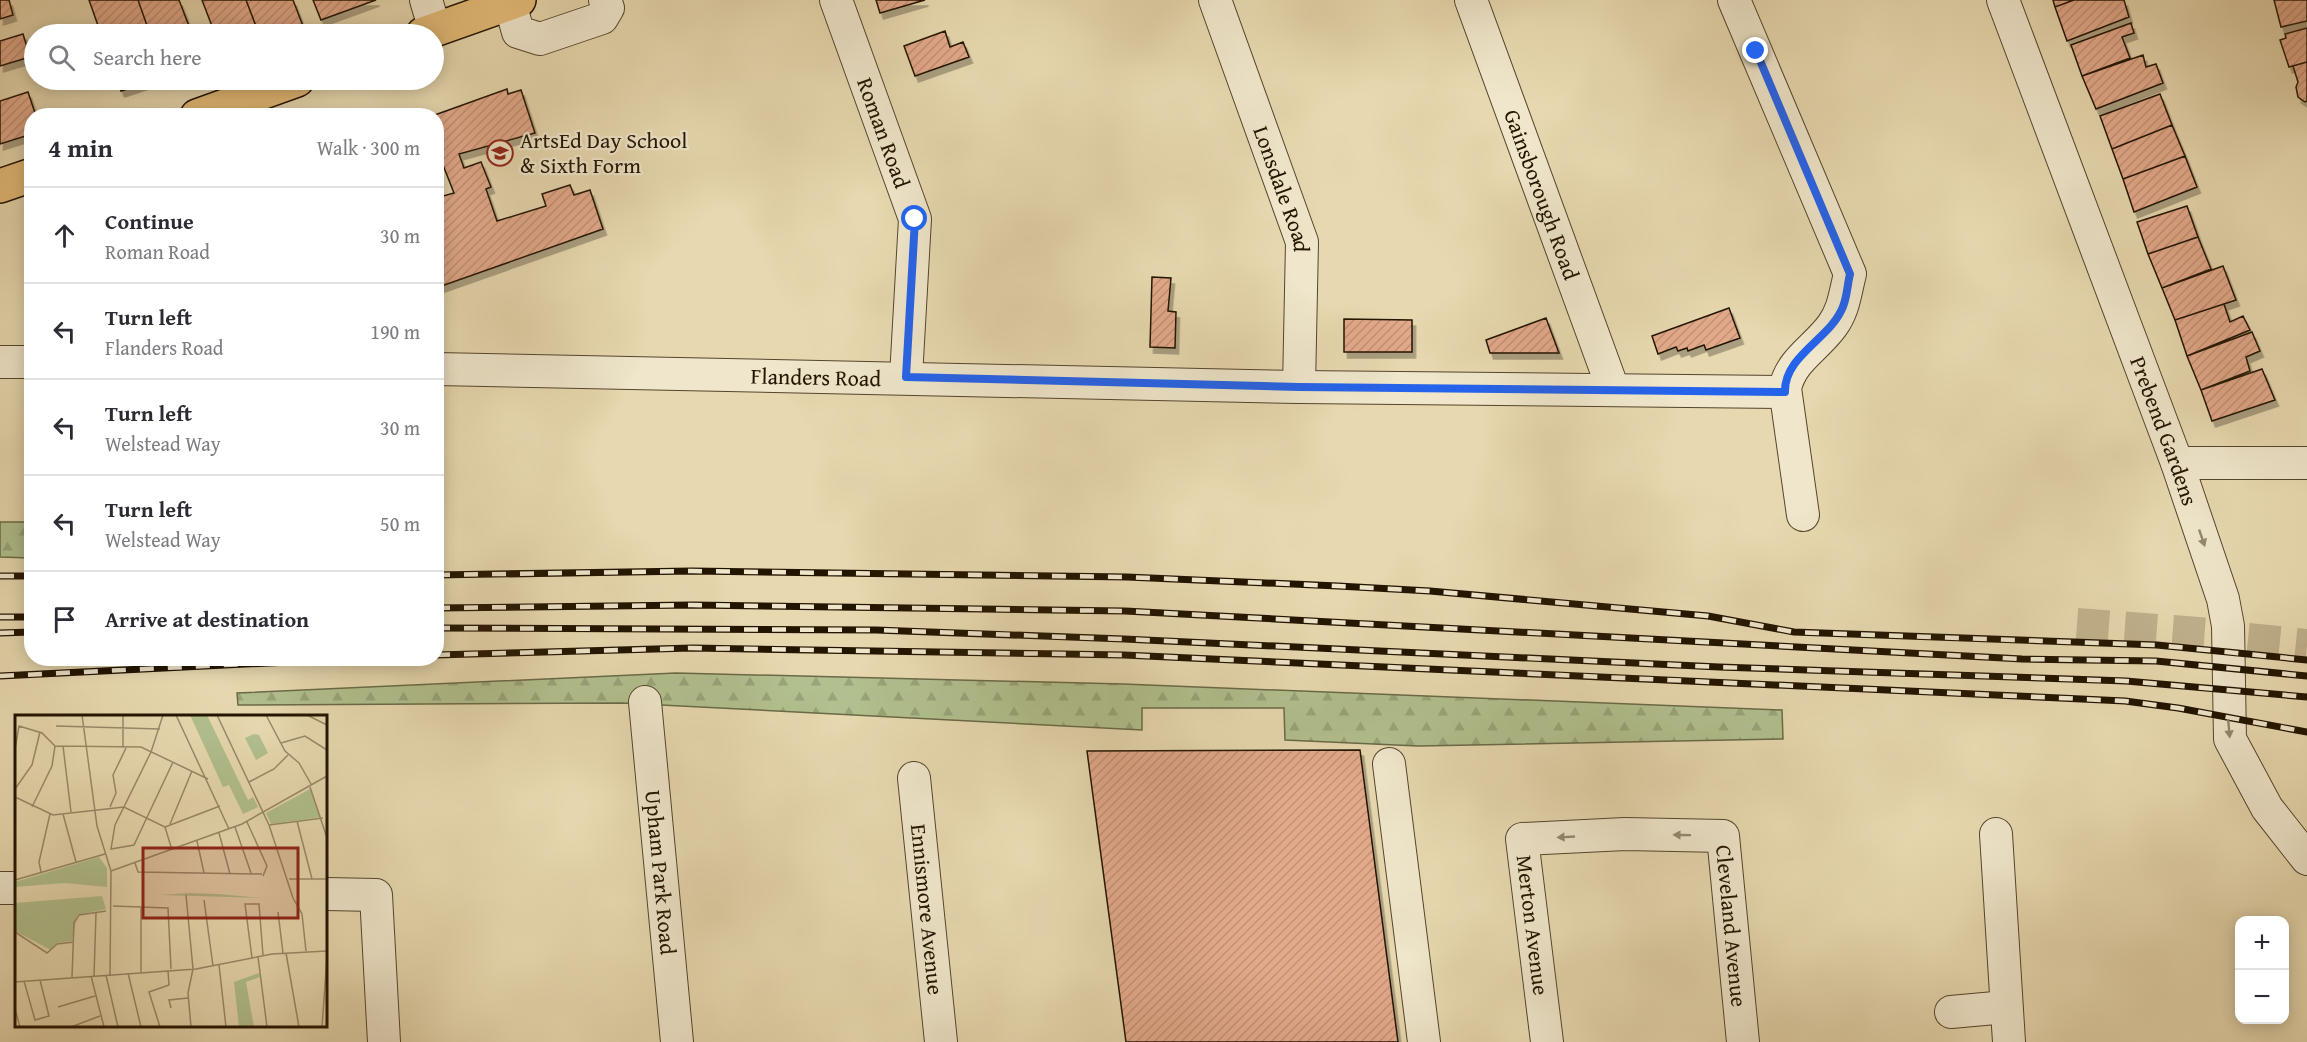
<!DOCTYPE html>
<html lang="en">
<head>
<meta charset="utf-8">
<style>
	:root { --surface:#fff; --page:#f2f2f3; --text:#2b2b33; --muted:#7c7c81; --line:#e1e1e2 }
	body { margin:0; font-family:"Gentium Book Plus",serif; background:var(--page); color:var(--text) }
	.controls { position:absolute; right:18px; bottom:18px; display:grid; overflow:hidden; border-radius:12px; box-shadow:0 3px 15px #0003 }
	.controls button { width:54px; height:54px; display:grid; place-items:center; padding:0; border:0; border-bottom:2px solid var(--line); background:var(--surface); color:var(--text); font:30px sans-serif }
	.stop { position:absolute; width:18px; height:18px; margin:-14px; border:4px solid #2563eb; border-radius:50%; background:#fff }
	.stop.end { background:#2563eb; border-color:#fff; box-shadow:0 2px 6px #0008 }
	.list { margin:0; padding:0; list-style:none }
	h2 { display:flex; justify-content:space-between; align-items:center; height:78px; margin:0; padding:0 24px; font-size:26px }
	h2 small { font-size:20px; font-weight:400; color:var(--muted) }
	.list li { display:grid; grid-template-columns:39px 1fr auto; gap:18px; align-items:center; box-sizing:border-box; height:96px; padding:0 24px; border-top:2px solid var(--line) }
	.list b { display:block; font-size:22px; white-space:nowrap }
	.list p { margin:0; font-size:20px; white-space:nowrap; color:var(--muted) }
	.list em { font-size:20px; font-style:normal; color:var(--muted) }
	.icon { flex:none; width:33px; height:33px; fill:none; stroke:currentColor; stroke-width:2; stroke-linecap:round; stroke-linejoin:round }
	.map { position:relative; flex:none; width:2307px; height:1042px; overflow:hidden }
	.search { position:absolute; background:var(--surface); box-shadow:0 3px 15px #0003; left:24px; top:24px; width:420px; height:66px; display:flex; align-items:center; gap:15px; box-sizing:border-box; padding:0 21px; border-radius:33px; color:var(--muted); font-size:22px }
	.panel { position:absolute; background:var(--surface); box-shadow:0 3px 15px #0003; left:24px; top:108px; width:420px; height:558px; border-radius:24px }
	.map>svg:first-child { display:block }
	.forest { fill:url(#forest-firs); stroke:#6a6a47; stroke-width:1.5 }
	.building { fill:url(#building-hatch); stroke:#231400; stroke-width:1.5; filter:url(#shadow) }
	.lines { fill:none; stroke-linecap:round; stroke-linejoin:round }
	.minor-tunnel { stroke:#c0b18c; stroke-width:32; stroke-dasharray:32 16; stroke-linecap:butt }
	.minor-casing { stroke:#54452c; stroke-width:34 }
	.major-casing { stroke:#231400; stroke-width:36 }
	.minor { stroke:#efe6cb; stroke-width:32 }
	.major { stroke:#e4bc78; stroke-width:33 }
	.rail-casing { stroke:#231400; stroke-width:7 }
	.rail { stroke:#efe6cb; stroke-width:4.5; stroke-dasharray:14; stroke-linecap:butt }
	.oneway { fill:#938870 }
	.route { stroke:#2563eb; stroke-width:8 }
	.labels { text-anchor:middle; stroke-width:4.5; stroke-linejoin:round; paint-order:stroke }
	.street-label { font-size:22px; fill:#231400; stroke:#efe6cb }
	.poi-label { font-size:22px; fill:#231400; stroke:#efe6cb; text-anchor:start }
	.inset-road { fill:none; stroke:#998a69; stroke-width:1.5 }
	.view { fill:#8f2418; fill-opacity:0.15; stroke:#8f2418; stroke-width:3 }
	.inset-edge { fill:none; stroke:#231400; stroke-width:3 }
</style>
</head>
<body>
<div class="map">
<svg width="2307" height="1042" viewBox="0 0 2307 1042">
	<defs>
		<pattern id="forest-firs" width="22" height="20" patternUnits="userSpaceOnUse" patternTransform="scale(1.5)"><rect width="22" height="20" fill="#b1c08e"/><path d="M5 1l3.5 6h-7zM16 11l3.5 6h-7z" fill="#98a479"/></pattern>
		<pattern id="building-hatch" width="6" height="6" patternUnits="userSpaceOnUse" patternTransform="scale(1.5)"><rect width="6" height="6" fill="#e3a98b"/><path d="M-1 1l2-2M0 6l6-6M5 7l2-2" fill="none" stroke="#c29176"/></pattern>
		<filter id="shadow"><feDropShadow dx="3.5" dy="6" stdDeviation="0" flood-color="#0004"/></filter>
	</defs>
	<rect width="100%" height="100%" fill="#e7d8af"/>
	<filter id="stains"><feTurbulence type="fractalNoise" baseFrequency=".00333" numOctaves="4"/><feColorMatrix values="0 0 0 0 .2 0 0 0 0 .09 0 0 0 0 .02 0 0 0 .5 -.17"/></filter>
	<radialGradient id="worn" r=".72"><stop offset=".6" stop-color="#630" stop-opacity="0"/><stop offset="1" stop-color="#630" stop-opacity=".3"/></radialGradient>
	<path class="forest" d="M 0,522 L 31,522 L 31,558 L 0,557 Z
		M 676,673 L 1123,684 L 1782,710 L 1783,739 L 1418,746 L 1285,740 L 1284,708 L 1142,708 L 1142,730 L 622,703 L 238,705 L 237,693 Z"/>
	<path class="building" d="M 0,0 L 9,0 L 13,15 L 0,19 Z
		M 89,0 L 138,0 L 150,34 L 101,34 Z
		M 138,0 L 179,0 L 192,34 L 150,34 Z
		M 202,0 L 246,0 L 259,34 L 215,34 Z
		M 246,0 L 293,0 L 303,26 L 280,34 L 259,34 Z
		M 313,0 L 376,0 L 321,20 Z
		M 876,0 L 925,0 L 880,13 Z
		M 2053,0 L 2074,0 L 2055,7 Z
		M 2074,0 L 2124,0 L 2129,17 L 2067,41 L 2055,7 Z
		M 2274,0 L 2307,0 L 2307,21 L 2281,27 Z
		M 2131,23 L 2134,33 L 2122,37 L 2130,58 L 2082,76 L 2071,45 Z
		M 2307,28 L 2307,62 L 2289,67 L 2280,40 L 2286,38 L 2285,34 Z
		M 945,31 L 950,47 L 963,42 L 969,57 L 915,76 L 904,46 Z
		M 23,34 L 30,57 L 0,66 L 0,41 Z
		M 2143,55 L 2146,67 L 2156,64 L 2163,83 L 2096,109 L 2082,76 Z
		M 2307,62 L 2307,101 L 2305,102 L 2298,97 L 2296,87 L 2298,82 L 2293,66 Z
		M 117,80 L 155,80 L 121,91 Z
		M 507,89 L 508,94 L 521,90 L 535,133 L 459,154 L 464,168 L 481,162 L 491,187 L 486,189 L 497,221 L 546,206 L 542,194 L 570,185 L 574,195 L 590,190 L 603,229 L 436,288 L 436,198 L 454,193 L 441,160 L 436,161 L 436,116 L 432,116 Z
		M 28,92 L 36,116 L 32,116 L 32,134 L 0,144 L 0,101 Z
		M 2160,94 L 2172,125 L 2112,149 L 2100,116 Z
		M 2172,125 L 2185,156 L 2123,179 L 2112,149 Z
		M 2185,156 L 2197,187 L 2134,212 L 2123,179 Z
		M 2187,206 L 2198,237 L 2148,254 L 2137,222 Z
		M 2198,237 L 2211,269 L 2162,288 L 2148,254 Z
		M 2223,266 L 2236,300 L 2175,320 L 2162,288 Z
		M 1152,277 L 1171,278 L 1168,311 L 1176,312 L 1175,348 L 1150,347 Z
		M 2224,304 L 2230,322 L 2243,316 L 2250,330 L 2187,356 L 2175,320 Z
		M 1729,308 L 1740,338 L 1706,350 L 1704,345 L 1688,351 L 1687,348 L 1678,351 L 1676,347 L 1658,354 L 1652,336 Z
		M 1546,318 L 1559,353 L 1490,353 L 1486,340 Z
		M 1344,319 L 1412,320 L 1412,352 L 1344,352 Z
		M 2252,332 L 2260,351 L 2246,357 L 2250,371 L 2201,390 L 2187,356 Z
		M 2262,369 L 2275,400 L 2212,421 L 2201,390 Z
		M 1360,750 L 1398,1042 L 1126,1042 L 1087,751 Z"/>
	<g class="lines">
		<path class="minor-tunnel" d="M 2077,624 L 2213,634
			M 2248,639 L 2307,645"/>
		<g class="minor-casing">
			<g id="minor">
				<path d="M 426,0 L 435,30"/>
				<path id="s1" d="M 836,0 L 915,219 L 906,377"/>
				<path id="s2" d="M 1215,0 L 1302,242 L 1299,387"/>
				<path id="s3" d="M 1471,0 L 1613,389"/>
				<path d="M 1734,0 L 1850,274 C 1845,293 1844,310 1832,326 C 1815,349 1792,359 1785,388 L 1803,515"/>
				<path id="s4" d="M 2003,0 L 2177,463 L 2223,599 L 2228,626 L 2230,739 L 2267,808 L 2307,859"/>
				<path d="M 510,3 L 518,32 L 540,39 L 602,18 L 608,8 L 605,0"/>
				<path d="M 0,362 L 32,362"/>
				<path id="s5" d="M 436,369 L 1299,387 L 1785,392"/>
				<path d="M 2177,463 L 2307,463"/>
				<path id="s6" d="M 645,702 L 677,1042"/>
				<path d="M 1389,764 L 1424,1042"/>
				<path id="s7" d="M 914,778 L 941,1042"/>
				<path d="M 1996,834 L 2009,1042"/>
				<path d="M 0,888 L 16,888"/>
				<path d="M 326,894 L 376,895 L 384,1042"/>
				<path d="M 1951,1012 L 2006,1007"/>
				<path id="s8" d="M 1547,1042 L 1522,839 L 1625,834 L 1723,836 L 1743,1042"/>
			</g>
		</g>
		<g class="major-casing">
			<path id="major" d="M 423,34 L 519,0
				M 197,116 L 297,80
				M 0,186 L 32,175"/>
		</g>
		<use href="#minor" class="minor"/>
		<use href="#major" class="major"/>
		<g class="rail-casing">
			<path id="rail" d="M 436,575 L 692,571 L 1127,577 L 1338,586 L 1430,591 L 1708,616 L 1794,632 L 2157,645 L 2307,660
				M 0,576 L 32,576
				M 436,608 L 692,605 L 1125,611 L 2022,659 L 2156,661 L 2307,676
				M 0,617 L 32,617
				M 436,628 L 876,630 L 1124,639 L 1719,667 L 2126,681 L 2307,697
				M 0,633 L 32,632
				M 436,655 L 692,648 L 1124,655 L 2125,701 L 2178,708 L 2307,732
				M 0,676 L 370,658"/>
		</g>
		<use href="#rail" class="rail"/>
	</g>
	<defs><path id="oneway-solid" d="M-6-.8H1V-3.2L6.5 0L1 3.2V.8H-6Z" transform="scale(1.5)"/></defs>
	<g class="oneway">
		<use href="#oneway-solid" transform="translate(2202 538) rotate(71)"/>
		<use href="#oneway-solid" transform="translate(2229 729) rotate(85)"/>
		<use href="#oneway-solid" transform="translate(1682 835) rotate(-179)"/>
		<use href="#oneway-solid" transform="translate(1566 837) rotate(177)"/>
	</g>
	<g class="lines">
		<path class="route" d="M 915,219 L 906,377 L 1299,387 L 1785,392 C 1784,357 1827,340 1841,311 C 1847,301 1847,286 1850,274 L 1756,51"/>
	</g>
	<defs>
		<g id="school-ring" transform="scale(1.35)"><circle r="9.5" fill="#efe6cb" stroke="#8f2418" stroke-width="1.5"/><path d="M0-5L7-2L0 1L-7-2ZM-4 1L0 2.5L4 1V4Q0 6-4 4Z" fill="#8f2418"/></g>
	</defs>
	<g fill-rule="evenodd">
		<use href="#school-ring" x="500" y="153"/>
	</g>
	<g class="labels">
		<g class="street-label">
			<text dy="8" stroke="none"><textPath href="#s1" startOffset="141">Roman Road</textPath></text>
			<text dy="8" stroke="none"><textPath href="#s2" startOffset="201">Lonsdale Road</textPath></text>
			<text dy="8" stroke="none"><textPath href="#s3" startOffset="207">Gainsborough Road</textPath></text>
			<text dy="8" stroke="none"><textPath href="#s5" startOffset="380">Flanders Road</textPath></text>
			<text dy="8" stroke="none"><textPath href="#s4" startOffset="460">Prebend Gardens</textPath></text>
			<text dy="8" stroke="none"><textPath href="#s6" startOffset="171">Upham Park Road</textPath></text>
			<text dy="8" stroke="none"><textPath href="#s7" startOffset="132">Ennismore Avenue</textPath></text>
			<text transform="translate(1533 925) rotate(83)" y="8">Merton Avenue</text>
			<text dy="8" stroke="none"><textPath href="#s8" startOffset="496">Cleveland Avenue</textPath></text>
		</g>
		<g class="poi-label">
			<text x="520" y="148">ArtsEd Day School<tspan x="520" dy="25">&amp; Sixth Form</tspan></text>
		</g>
	</g>
	<g transform="translate(15 715)">
		<rect width="312" height="312" fill="#e7d8af"/>
		<path d="M 203,179 L 248,183 L 144,180 L 173,178 Z" fill="#b1c08e"/>
		<path d="M 295,74 L 306,102 L 256,109 L 251,98 ZM 84,142 L 92,153 L 92,172 L 50,168 L 0,172 L 0,167 ZM 87,181 L 91,194 L 62,200 L 57,226 L 41,228 L 36,235 L 0,216 L 0,188 Z" fill="#b1c08e"/>
		<path d="M 175,0 L 192,0 L 233,85 L 238,82 L 243,92 L 228,99 L 214,70 L 208,72 ZM 239,19 L 244,20 L 253,38 L 241,45 L 230,23 ZM 37,185 L 38,189 L 58,185 L 59,190 L 14,200 L 12,190 ZM 244,258 L 245,262 L 231,267 L 239,312 L 224,312 L 219,267 Z" fill="#b1c08e"/>
		<path class="inset-road" d="M 67,0 L 82,111 L 96,156 L 95,260M 108,0 L 108,33M 148,0 L 136,37 L 100,110 L 96,134 L 119,130 L 158,47M 161,0 L 214,114M 202,0 L 254,110 L 278,183 L 287,199 L 291,236M 251,0 L 270,36 L 284,48 L 296,69M 292,0 L 312,10M 41,11 L 145,14M 266,28 L 290,21 L 312,35M 40,31 L 126,32 L 193,64M 48,31 L 56,97M 0,34 L 4,11 L 27,18 L 40,31M 234,67 L 259,54 L 273,40M 295,72 L 312,123M 0,74 L 17,50 L 25,17M 0,82 L 38,100 L 109,92 L 150,112 L 157,135M 17,92 L 37,51 L 40,31M 95,92 L 101,78 L 98,60 L 111,33M 48,99 L 61,147M 282,106 L 297,164M 232,107 L 252,151 L 248,161M 155,109 L 177,56M 254,110 L 308,103M 150,112 L 205,91M 220,112 L 236,158M 204,118 L 215,159M 182,126 L 189,158M 120,148 L 123,157 L 247,159M 96,156 L 227,109 L 312,61M 26,157 L 24,147 L 35,99M 274,164 L 312,164M 0,165 L 90,139M 171,180 L 178,254M 189,185 L 198,251M 98,191 L 153,193 L 156,254M 263,197 L 268,238M 0,217 L 32,238 L 42,229 L 59,227M 271,238 L 284,312M 243,242 L 252,312M 237,243 L 230,189 L 244,189 L 248,240M 204,250 L 211,312M 126,257 L 126,193M 113,258 L 126,312M 91,260 L 103,312M 76,261 L 89,312M 79,261 L 81,198M 57,262 L 59,208 L 64,200 L 91,196M 9,266 L 20,305 L 34,301 L 25,265M 0,267 L 181,254 L 257,239 L 312,236M 43,292 L 80,281M 156,293 L 154,285 L 173,283M 0,294 L 5,312M 56,312 L 85,301M 145,312 L 134,277 L 154,270 L 153,256M 176,312 L 173,278 L 178,254M 307,312 L 312,242"/>
		<path class="view" d="M 128,133 L 283,133 L 283,203 L 128,203 Z"/>
		<rect width="312" height="312" class="inset-edge"/>
	</g>
	<rect width="100%" height="100%" filter="url(#stains)"/>
	<rect width="100%" height="100%" fill="url(#worn)"/>
</svg>
<div class="controls">
<button>+</button>
<button>−</button>
</div>
<div class="stop" style="left:915px;top:219px"></div>
<div class="stop end" style="left:1756px;top:51px"></div>
<div class="search"><svg class="icon" aria-label="search" viewBox="0 0 24 24"><circle cx="10" cy="10" r="6"/><path d="M15 15l6 6"/></svg>Search here</div>
<section class="panel">
<h2>4 min<small>Walk · 300 m</small></h2>
<ul class="list">
<li><svg class="icon" aria-label="ahead" viewBox="0 0 24 24"><path d="M12 20V5M6 11l6-6 6 6"/></svg><div><b>Continue</b><p>Roman Road</p></div><em>30 m</em></li>
<li><svg class="icon" aria-label="left" viewBox="0 0 24 24"><path d="M17 20v-9H6M10 6l-5 5 5 5"/></svg><div><b>Turn left</b><p>Flanders Road</p></div><em>190 m</em></li>
<li><svg class="icon" aria-label="left" viewBox="0 0 24 24"><path d="M17 20v-9H6M10 6l-5 5 5 5"/></svg><div><b>Turn left</b><p>Welstead Way</p></div><em>30 m</em></li>
<li><svg class="icon" aria-label="left" viewBox="0 0 24 24"><path d="M17 20v-9H6M10 6l-5 5 5 5"/></svg><div><b>Turn left</b><p>Welstead Way</p></div><em>50 m</em></li>
<li><svg class="icon" aria-label="arrive" viewBox="0 0 24 24"><path d="M6 21V4h12l-3 4 3 4H6"/></svg><div><b>Arrive at destination</b></div></li>
</ul>
</section>
</div>
</body>
</html>
